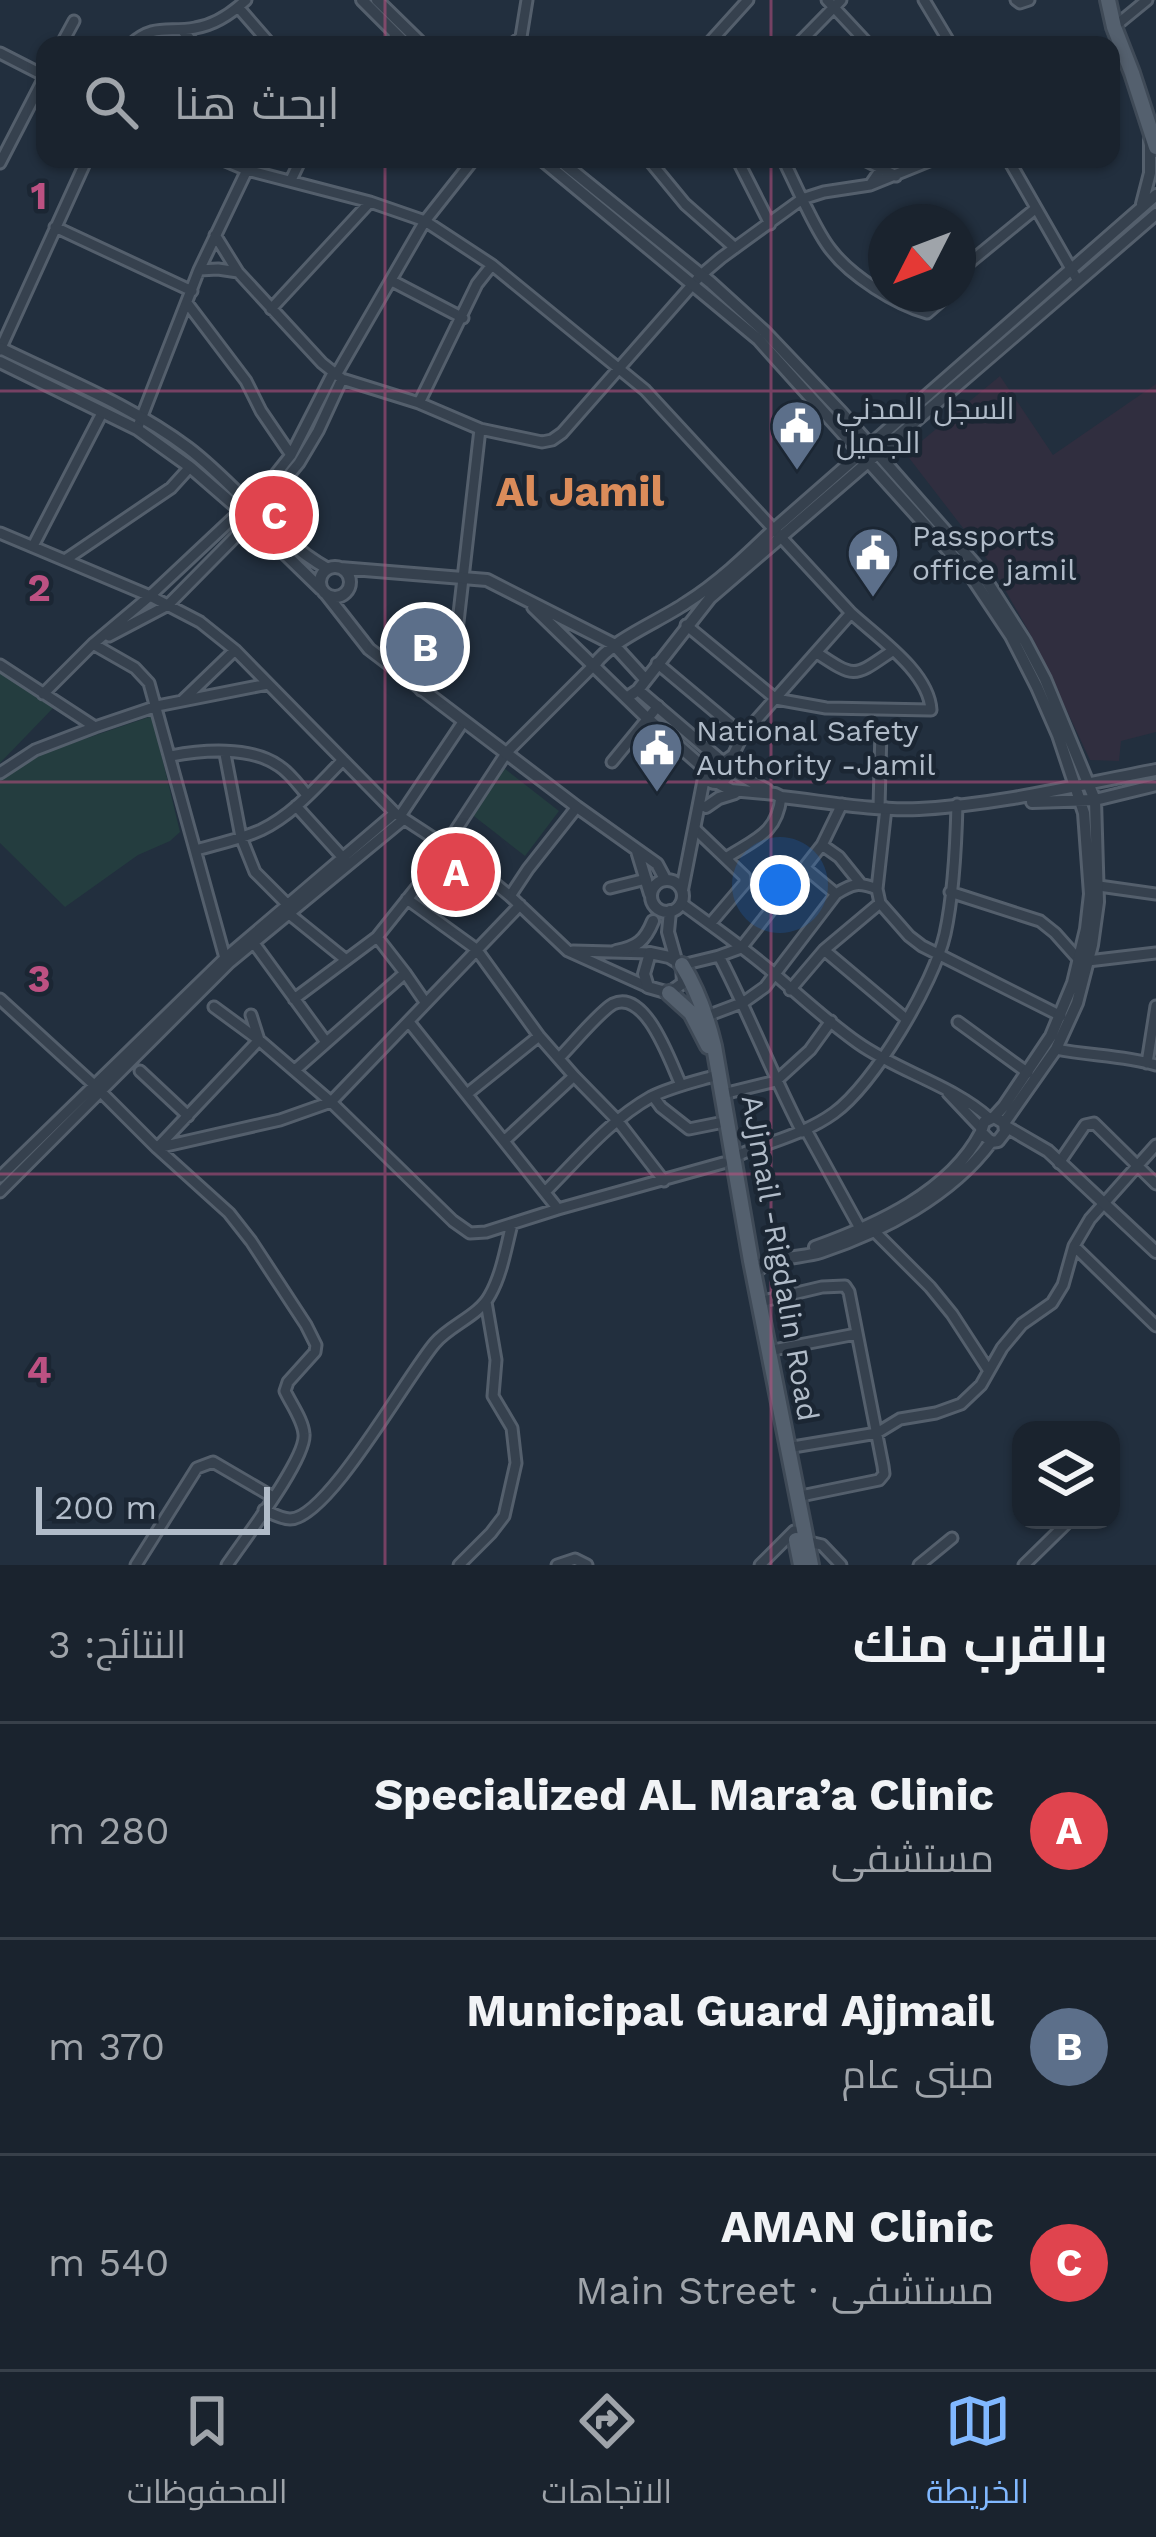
<!DOCTYPE html>
<html lang="ar">
<head>
<meta charset="utf-8">
<style>
	:root { --surface:#1a232e; --page:#272f3a; --text:#f1f3f6; --muted:#9fa4aa; --line:#38404a; --accent:#81b8ff }
	body { margin:0; font-family:"Work Sans",Cairo,sans-serif; background:var(--page); color:var(--text); direction:rtl }
	.controls { position:absolute; right:36px; bottom:36px; display:grid; overflow:hidden; border-radius:24px; box-shadow:0 3px 9px #0004 }
	.controls button { width:108px; height:108px; display:grid; place-items:center; padding:0; border:0; border-bottom:3px solid var(--line); background:var(--surface); color:var(--text); font:60px sans-serif }
	.compass { position:absolute; left:868px; top:204px; width:108px; height:108px; border-radius:50%; background:var(--surface); box-shadow:0 3px 9px #0004; rotate:228deg }
	.scale { position:absolute; left:36px; bottom:30px; width:234px; box-sizing:border-box; padding-left:12px; border:6px solid #b1bcc9; border-top:0; font-size:33px; line-height:42px; white-space:nowrap; color:#b1bcc9; -webkit-text-stroke:9px #1b2633; paint-order:stroke }
	.you { position:absolute; left:780px; top:885px; width:42px; height:42px; margin:-30px; border:9px solid #fff; border-radius:50%; background:#1a73e8; box-shadow:0 0 0 18px #1a73e833 }
	.badge { display:grid; place-items:center; width:78px; height:78px; border-radius:50%; background:var(--accent); color:#fff; font-size:39px; font-weight:700 }
	.pin { position:absolute; translate:-50% -50%; border:6px solid #fff; box-shadow:0 3px 12px #0006 }
	.list { margin:0; padding:0; list-style:none }
	h2 { display:flex; justify-content:space-between; align-items:center; height:156px; margin:0; padding:0 48px; font-size:51px }
	h2 small { font-size:39px; font-weight:400; color:var(--muted) }
	.list li { display:grid; grid-template-columns:78px 1fr auto; gap:36px; align-items:center; box-sizing:border-box; height:216px; padding:0 48px; border-top:3px solid var(--line) }
	.list b { display:block; font-size:45px; white-space:nowrap }
	.list p { margin:0; font-size:39px; white-space:nowrap; color:var(--muted) }
	.list em { font-size:39px; font-style:normal; color:var(--muted) }
	.icon { flex:none; width:66px; height:66px; fill:none; stroke:currentColor; stroke-width:2; stroke-linecap:round; stroke-linejoin:round }
	.map { position:relative; flex:none; width:1156px; height:1565px; overflow:hidden; direction:ltr }
	.search { position:absolute; background:var(--surface); box-shadow:0 3px 9px #0004; left:36px; right:36px; top:36px; height:132px; display:flex; align-items:center; gap:30px; box-sizing:border-box; padding:0 42px; border-radius:24px; color:var(--muted); font-size:45px }
	.sheet { height:804px; background:var(--surface) }
	nav { display:flex; justify-content:space-around; align-items:center; box-sizing:border-box; height:168px; border-top:3px solid var(--line); background:var(--surface); font-size:33px; color:var(--muted) }
	nav a { display:grid; justify-items:center; gap:6px }
	nav .on { color:var(--accent) }
	.map>svg:first-child { display:block }
	.medical { fill:#302e3f }
	.green { fill:#243d3f }
	.lines { fill:none; stroke-linecap:round; stroke-linejoin:round }
	.minor-casing { stroke:#545f6c; stroke-width:15 }
	.tertiary-casing { stroke:#545f6c; stroke-width:16 }
	.primary-casing { stroke:#3f4a57; stroke-width:20 }
	.minor { stroke:#36414e; stroke-width:9 }
	.tertiary { stroke:#36414e; stroke-width:10 }
	.primary { stroke:#54606e; stroke-width:14 }
	.grid { fill:none; stroke:#bc5182; stroke-width:3; stroke-opacity:0.55 }
	.labels { text-anchor:middle; stroke-width:9; stroke-linejoin:round; paint-order:stroke }
	.poi-label { font-size:30px; fill:#b1bcc9; stroke:#1b2633; text-anchor:start }
	.street-label { font-size:30px; fill:#b1bcc9; stroke:#1b2633 }
	.district-label { font-size:42px; font-weight:bold; fill:#db8c5a; stroke:#1b2633 }
	.grid-label { font-size:39px; text-anchor:middle; font-weight:bold; fill:#bc5182; stroke:#1b2633; stroke-width:9; stroke-linejoin:round; paint-order:stroke }
</style>
</head>
<body>
<div class="map">
<svg width="1156" height="1565" viewBox="0 0 1156 1565">
	<rect width="100%" height="100%" fill="#222f3e"/>
	<path class="medical" d="M 1000,376 L 1053,455 L 1156,384 L 1156,732 L 1121,741 L 1119,761 L 1090,760 L 1034,641 L 990,563 L 906,454 Z"/>
	<path class="green" d="M 0,670 L 55,706 L 0,763 Z
		M 152,716 L 180,832 L 170,841 L 138,855 L 65,907 L 0,843 L 0,779 L 46,752 Z
		M 504,768 L 559,811 L 525,856 L 470,813 Z"/>
	<g class="lines">
		<g class="minor-casing">
			<path id="minor" d="M 827,0 L 869,45
				M 924,0 L 951,45
				M 1016,0 L 1020,3 L 1029,0
				M 238,7 L 271,45
				M 1114,27 L 1147,0
				M 182,30 L 195,45
				M 61,45 L 74,21
				M 130,45 C 154,23 168,33 195,28 C 215,25 231,14 246,0
				M 386,45 L 397,35
				M 511,45 L 521,37 L 527,0
				M 712,45 L 710,42 L 748,0
				M 797,45 L 841,0
				M 0,53 L 45,76
				M 648,159 L 685,204 L 735,248
				M 737,159 L 770,224
				M 863,159 L 896,176
				M 934,159 L 870,185 L 824,192 L 802,199 C 811,216 819,235 831,250 C 851,276 895,304 927,313 L 949,294
				M 1008,159 L 1078,281
				M 0,163 L 45,76
				M 247,170 L 370,202 L 425,221 L 492,265 L 645,390 L 851,613 L 743,735 L 733,755 L 723,762
				M 291,180 L 301,159
				M 870,185 L 888,159
				M 55,227 L 192,291
				M 215,235 L 238,272 L 322,363 L 342,379 L 419,403 L 480,429 L 542,442 L 552,440 L 562,433 L 701,275 L 721,258 L 802,199 L 783,159
				M 199,270 L 218,269 L 238,272
				M 958,272 L 1035,209
				M 392,281 L 463,318
				M 187,303 L 246,381 L 261,411 L 291,455
				M 271,309 L 370,202
				M 0,350 L 87,159
				M 336,375 L 425,221 L 474,159
				M 419,403 L 477,284 L 492,265
				M 137,429 L 199,270 L 247,170 L 221,159
				M 0,533 L 150,596 L 200,622 L 235,650 L 395,813 L 464,858 L 510,896 L 568,951 L 648,987
				M 33,546 L 102,413
				M 65,560 L 171,488 L 190,467
				M 686,625 L 776,699 L 826,708 L 931,710 C 929,672 878,638 851,613
				M 109,636 L 168,605 L 251,521 L 299,463 L 318,431 L 342,379
				M 817,653 C 856,679 854,677 892,651
				M 657,663 L 743,735
				M 0,665 L 95,727 L 157,706 L 268,684
				M 421,690 L 454,642 L 457,631 L 480,429
				M 43,694 L 94,643
				M 183,700 L 235,650
				M 225,754 L 241,837 L 255,872 L 286,903
				M 171,756 C 202,750 251,746 279,766 C 290,773 299,786 307,795
				M 612,762 L 658,706
				M 0,773 L 35,750 L 95,727
				M 296,806 L 345,860
				M 879,808 L 881,730
				M 400,816 L 463,722
				M 695,829 L 745,877 L 745,883 L 710,924
				M 822,845 L 839,857 L 860,883
				M 196,850 C 217,844 241,839 261,830 C 294,814 318,785 343,760
				M 726,858 C 755,839 777,834 781,797
				M 805,868 L 836,894
				M 1099,886 L 1156,894
				M 610,888 L 646,879
				M 950,892 L 1040,921 L 1055,933 L 1079,960
				M 510,896 L 528,869 L 577,807
				M 407,899 L 476,949 L 539,1036 L 574,1076 L 504,1141
				M 681,903 C 711,925 743,947 771,971 C 800,996 828,1022 858,1043 C 899,1072 952,1085 989,1118
				M 880,903 L 909,936 L 922,946 L 1061,1016
				M 288,913 L 345,959
				M 253,942 L 326,1042
				M 824,950 L 906,1019
				M 573,951 L 650,953
				M 225,958 L 149,683 L 135,668 L 93,644 L 150,596 L 264,489 L 291,455 L 333,373
				M 1088,961 L 1156,953
				M 682,965 L 719,956
				M 405,973 L 425,1002
				M 790,990 L 824,950 L 880,903 L 877,889 L 886,808
				M 0,999 L 93,1084 L 157,1148 L 229,1213 L 251,1241 L 306,1325 L 316,1345 L 315,1352 L 288,1382 L 285,1391 C 291,1404 303,1420 304,1434 C 307,1458 243,1541 227,1565
				M 294,999 L 377,937 L 425,877 L 507,752 L 594,665
				M 214,1007 L 259,1040 L 331,1102 L 453,1221 L 470,1233 L 486,1232 L 558,1209 L 723,1163
				M 707,1016 L 744,1002 L 765,987 L 836,894 C 853,883 859,882 877,889
				M 409,1022 L 558,1209
				M 958,1022 L 1028,1073
				M 1056,1049 C 1090,1056 1123,1055 1156,1065
				M 559,1058 C 572,1045 599,1012 613,1004 C 646,988 671,1064 681,1085
				M 1147,1063 L 1156,1006
				M 295,1070 L 405,973 L 377,937
				M 140,1071 L 188,1116
				M 574,1076 L 617,1120 L 664,1181
				M 948,1093 L 981,1128
				M 467,1094 L 539,1036
				M 723,1094 L 776,1081 L 810,1050 L 831,1021
				M 653,1096 L 661,1107 L 689,1129 L 719,1123
				M 806,1130 L 861,1230
				M 802,1132 C 772,1074 749,1014 719,956 L 741,948 L 822,845 L 842,804
				M 1156,1145 L 1090,1219 L 1074,1246 L 1156,1326
				M 157,1148 L 280,1120 L 331,1102 L 520,905
				M 157,1148 L 259,1040 L 251,1015
				M 732,1158 C 766,1142 802,1136 834,1113 C 874,1084 934,983 945,934 C 954,893 956,846 957,804
				M 1059,1163 L 1085,1125 L 1094,1123 L 1156,1184
				M 0,1177 L 225,958 L 395,813
				M 0,1192 L 229,963 L 404,819
				M 545,1192 C 578,1159 610,1120 651,1097 C 671,1087 693,1082 714,1076
				M 875,1232 L 930,1287 L 952,1314 L 989,1371
				M 759,1302 L 822,1287 L 845,1286 L 849,1292 L 883,1466 L 884,1474 L 879,1480 L 796,1497
				M 768,1351 L 856,1334
				M 787,1448 L 877,1433 L 900,1419 L 936,1413 L 961,1404 L 981,1385 L 1002,1348 L 1022,1324 L 1052,1303 L 1063,1285 L 1074,1246
				M 264,1510 C 271,1513 282,1519 290,1519 C 328,1519 408,1374 435,1343 C 450,1325 479,1316 490,1295 C 502,1274 506,1247 512,1224
				M 805,1541 L 822,1545 L 841,1565
				M 136,1565 L 197,1468 L 213,1462 L 273,1497
				M 459,1565 L 491,1533 L 504,1516 L 516,1463 L 512,1428 L 493,1396 L 496,1360 L 486,1302
				M 557,1565 L 575,1559 L 587,1565
				M 760,1565 L 794,1531
				M 919,1565 L 952,1538
				M 1024,1565 L 1070,1520"/>
		</g>
		<g class="tertiary-casing">
			<path id="tertiary" d="M 362,0 L 407,45
				M 377,0 L 423,45
				M 541,159 L 758,339 L 971,576 L 1011,636 L 1037,687 L 1058,735 L 1084,813 L 1090,894 L 1086,929 L 1073,983 L 1051,1036 L 1004,1106 L 994,1117 L 984,1122 L 981,1132 L 991,1142 L 998,1141 L 1005,1132 L 1004,1123 L 994,1117
				M 558,159 L 710,282 L 765,332 L 842,413 L 979,569 L 1025,641 L 1045,679 L 1095,800 L 1098,902 L 1092,945 L 1077,1003 L 1056,1049 L 1004,1123
				M 1142,204 L 1150,173 L 1150,140
				M 0,348 C 63,379 131,405 188,448 C 237,485 274,539 328,569
				M 0,362 L 137,429 L 190,467 L 242,512 L 321,589
				M320 582a15 15 0 1 1 30 0a15 15 0 1 1-30 0Z
				M 340,568 L 487,580 L 613,644 L 644,678
				M 326,594 L 369,649 L 577,807 L 657,864 L 665,879
				M 533,607 L 648,719 L 705,769
				M 594,665 C 613,639 658,622 686,603 C 718,583 745,557 772,531 L 1156,195
				M 638,690 L 720,760
				M 628,697 L 638,690 L 710,598 L 1156,214
				M704 771a12 12 0 1 1 24 0a12 12 0 1 1-24 0Z
				M 727,768 L 767,790
				M 718,783 L 731,790 L 775,794 L 781,797 C 827,802 873,811 919,809 C 999,805 1077,785 1156,770
				M 1032,802 L 1095,800 L 1156,785
				M 706,807 L 719,798 L 735,793
				M 637,851 L 650,894
				M651 896a16 16 0 1 1 32 0a16 16 0 1 1-32 0Z
				M 682,890 L 705,773
				M 670,911 L 668,932 L 676,960
				M 616,951 C 637,947 645,941 653,921
				M 650,953 L 669,957 L 682,965 L 683,983 L 669,993 L 648,987 L 644,974 Z
				M 1005,1126 L 1048,1151 L 1156,1252
				M 815,1247 C 876,1225 950,1192 981,1132
				M 753,1276 C 766,1255 800,1259 821,1252 C 883,1231 951,1196 991,1142"/>
		</g>
		<g class="primary-casing">
			<path id="primary" d="M 1108,0 L 1114,27 L 1132,73 L 1156,147
				M 682,965 C 698,991 707,1017 714,1046 L 751,1261 L 811,1565
				M 669,993 L 691,1013 L 708,1046
				M 796,1540 L 801,1565"/>
		</g>
		<use href="#minor" class="minor"/>
		<use href="#tertiary" class="tertiary"/>
		<use href="#primary" class="primary"/>
	</g>
	<path class="grid" d="M 385,0 L 385,45M 771,0 L 771,45M 385,159 L 385,1565M 771,159 L 771,1565M 0,391 L 1156,391M 0,782 L 1156,782M 0,1174 L 1156,1174"/>
	<defs>
		<g id="civic-pin" transform="scale(2.7)"><path d="M0 17L-7.5 6A9.5 9.5 0 1 1 7.5 6Z" fill="#5c6f8a" stroke="#1b2633"/><path d="M-.6-6.5H3V-4.5H.6V-3L4-1V1h2V6H-6V1h2V-1L-.6-3ZM-1.2 2.5V6h2.4V2.5Z" fill="#fff"/></g>
	</defs>
	<g fill-rule="evenodd">
		<use href="#civic-pin" x="797" y="426"/>
		<use href="#civic-pin" x="873" y="553"/>
		<use href="#civic-pin" x="657" y="748"/>
	</g>
	<g class="labels">
		<g class="poi-label">
			<text x="836" y="419">السجل المدني<tspan x="836" dy="34">الجميل</tspan></text>
			<text x="912" y="546">Passports<tspan x="912" dy="34">office jamil</tspan></text>
			<text x="696" y="741">National Safety<tspan x="696" dy="34">Authority -Jamil</tspan></text>
		</g>
		<g class="street-label">
			<text transform="translate(780 1258) rotate(80)" y="10">AJjmail -Rigdalin Road</text>
		</g>
		<g class="district-label">
			<text x="580" y="506">Al Jamil</text>
		</g>
	</g>
	<g class="grid-label">
		<text x="39" y="209">1</text>
		<text x="39" y="601">2</text>
		<text x="39" y="992">3</text>
		<text x="39" y="1383">4</text>
	</g>
</svg>
<div class="controls">
<button><svg class="icon" aria-label="layers" viewBox="0 0 24 24"><path d="M12 4l9 5-9 5-9-5zM3 14l9 5 9-5"/></svg></button>
</div>
<svg class="compass" viewBox="-18 -18 36 36"><path d="M0-13l5 13h-10z" fill="#e53935"/><path d="M0 13l5-13h-10z" fill="#9fa4aa"/></svg>
<div class="scale">200 m</div>
<div class="you"></div>
<div class="pin badge" style="left:456px;top:872px;background:#e0444e">A</div>
<div class="pin badge" style="left:425px;top:647px;background:#5c6f8a">B</div>
<div class="pin badge" style="left:274px;top:515px;background:#e0444e">C</div>
<div class="search"><svg class="icon" aria-label="search" viewBox="0 0 24 24"><circle cx="10" cy="10" r="6"/><path d="M15 15l6 6"/></svg>ابحث هنا</div>
</div>
<section class="sheet">
<h2>بالقرب منك<small>النتائج: 3</small></h2>
<ul class="list">
<li><span class="badge" style="background:#e0444e">A</span><div><b>Specialized AL Mara’a Clinic</b><p>مستشفى</p></div><em>280 m</em></li>
<li><span class="badge" style="background:#5c6f8a">B</span><div><b>Municipal Guard Ajjmail</b><p>مبنى عام</p></div><em>370 m</em></li>
<li><span class="badge" style="background:#e0444e">C</span><div><b>AMAN Clinic</b><p>مستشفى · Main Street</p></div><em>540 m</em></li>
</ul>
</section>
<nav>
<a class="on"><svg class="icon" aria-label="map" viewBox="0 0 24 24"><path d="M3 6l6-2 6 2 6-2v14l-6 2-6-2-6 2zM9 4v14M15 6v14"/></svg>الخريطة</a>
<a><svg class="icon" aria-label="directions" viewBox="0 0 24 24"><path d="M12 3l9 9-9 9-9-9zM9 14v-3h6M13 9l2 2-2 2"/></svg>الاتجاهات</a>
<a><svg class="icon" aria-label="saved" viewBox="0 0 24 24"><path d="M7 4h10v16l-5-4-5 4z"/></svg>المحفوظات</a>
</nav>
</body>
</html>
